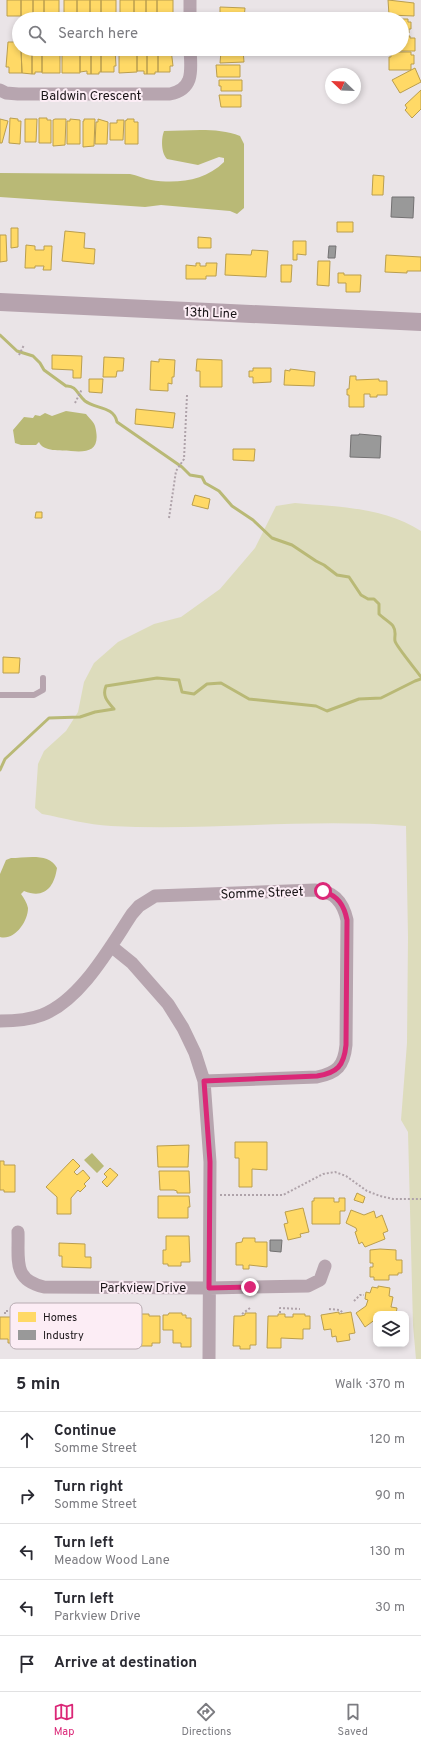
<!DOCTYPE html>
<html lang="en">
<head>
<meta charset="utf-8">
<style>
	:root { --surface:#fff; --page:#f7f7f7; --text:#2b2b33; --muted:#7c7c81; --line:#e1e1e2; --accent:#db2777 }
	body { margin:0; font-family:Overpass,sans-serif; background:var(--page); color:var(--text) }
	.controls { position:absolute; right:12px; bottom:12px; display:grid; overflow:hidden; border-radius:8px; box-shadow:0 2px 6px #0003 }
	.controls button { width:36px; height:36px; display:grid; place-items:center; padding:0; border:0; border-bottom:1px solid var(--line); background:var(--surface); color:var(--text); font:20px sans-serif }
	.compass { position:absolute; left:325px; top:68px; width:36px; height:36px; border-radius:50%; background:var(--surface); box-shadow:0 2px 6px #0003; rotate:293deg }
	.stop { position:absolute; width:12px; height:12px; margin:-9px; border:3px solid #db2777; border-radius:50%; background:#fff }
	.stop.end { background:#db2777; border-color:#fff; box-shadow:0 1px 4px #0008 }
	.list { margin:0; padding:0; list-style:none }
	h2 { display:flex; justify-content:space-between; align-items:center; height:52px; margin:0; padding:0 16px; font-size:17px }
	h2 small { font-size:13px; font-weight:400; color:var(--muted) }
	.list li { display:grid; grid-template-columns:26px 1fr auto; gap:12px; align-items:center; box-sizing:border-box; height:56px; padding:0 16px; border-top:1px solid var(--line) }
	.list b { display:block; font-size:15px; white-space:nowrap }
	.list p { margin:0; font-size:13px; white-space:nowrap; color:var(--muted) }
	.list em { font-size:13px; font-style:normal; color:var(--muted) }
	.icon { flex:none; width:22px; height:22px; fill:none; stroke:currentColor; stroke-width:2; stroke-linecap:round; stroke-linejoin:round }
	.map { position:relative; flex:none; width:421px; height:1359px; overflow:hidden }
	.search { position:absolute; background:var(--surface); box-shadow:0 2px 6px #0003; left:12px; right:12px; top:12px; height:44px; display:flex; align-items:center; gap:10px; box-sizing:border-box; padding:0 14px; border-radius:22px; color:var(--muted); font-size:15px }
	.sheet { height:332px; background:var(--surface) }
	nav { display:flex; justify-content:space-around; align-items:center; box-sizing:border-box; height:56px; border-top:1px solid var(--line); background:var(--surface); font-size:11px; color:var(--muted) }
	nav a { display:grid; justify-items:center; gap:2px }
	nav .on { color:var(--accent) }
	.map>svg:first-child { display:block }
	.green { fill:#dddcbc }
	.water { fill:#b9b976 }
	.homes { fill:#ffd966; stroke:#ba9e4e }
	.industry { fill:#999; stroke:#737172 }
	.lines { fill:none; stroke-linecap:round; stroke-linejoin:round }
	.stream { stroke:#b9b976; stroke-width:3 }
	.path { stroke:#afa3aa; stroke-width:2; stroke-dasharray:2 2; stroke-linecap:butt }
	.lane { stroke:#b7a5af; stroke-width:6 }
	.street { stroke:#b7a5af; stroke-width:13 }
	.secondary { stroke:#b6a3ae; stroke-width:18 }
	.route { stroke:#db2777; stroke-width:5 }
	.labels { text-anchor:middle; stroke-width:4; stroke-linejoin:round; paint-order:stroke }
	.street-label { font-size:13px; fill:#191417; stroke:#fcedf5 }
	.key { fill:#fcedf5; stroke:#b8acb2; stroke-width:1 }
	.key-label { font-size:11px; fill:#191417 }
</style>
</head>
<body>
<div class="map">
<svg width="421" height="1359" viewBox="0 0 421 1359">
	<rect width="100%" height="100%" fill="#eae4e7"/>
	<path class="green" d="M 295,503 C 338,507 384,507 421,531 L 421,1359 L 416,1359 L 413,1325 L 408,1132 L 401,1120 L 407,1043 L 408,937 L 406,826 C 308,818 209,831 111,826 C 88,825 64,818 42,814 L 35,808 L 38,764 L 44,751 L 66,731 L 78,712 L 84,682 L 94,663 L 118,642 L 154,624 L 181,617 L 220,589 L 255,548 L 276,506 Z"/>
	<path class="water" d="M 164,131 C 189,131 217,127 240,136 L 244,144 L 244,208 L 237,214 L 230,211 L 161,205 L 145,207 L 0,197 L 0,173 L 130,174 C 137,175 144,179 151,180 C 177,184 205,181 224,162 L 224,158 L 219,157 L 198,165 L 167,159 C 161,153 161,139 164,131 Z
		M 66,411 L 86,414 C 89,418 94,422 95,426 C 101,449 90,453 71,451 C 61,450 43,452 39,442 L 36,445 L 21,445 L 15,443 L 13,430 L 24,417 L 33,418 L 35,415 L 40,416 L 45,413 L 52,416 Z
		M 11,858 C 25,858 49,852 57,868 C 54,888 44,899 24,891 L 21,894 C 24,898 27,903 28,908 C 28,922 14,941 0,937 L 0,874 L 6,860 Z
		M 92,1153 L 104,1166 L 97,1173 L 84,1160 Z"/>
	<path class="homes" d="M 7,0 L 21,0 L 21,16 L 7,16 Z
		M 21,0 L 33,0 L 33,17 L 21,16 Z
		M 33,0 L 44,0 L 44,16 L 42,16 L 42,19 L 33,19 Z
		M 44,0 L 59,0 L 59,16 L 44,16 Z
		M 64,0 L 77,0 L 77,15 L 64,15 Z
		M 77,0 L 90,0 L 90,16 L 77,15 Z
		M 90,0 L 101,0 L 101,14 L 98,14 L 98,17 L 90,17 Z
		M 101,0 L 116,0 L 116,14 L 101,14 Z
		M 120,0 L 134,0 L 134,14 L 120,14 Z
		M 134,0 L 146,0 L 146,16 L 134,14 Z
		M 146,0 L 157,0 L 157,14 L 155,14 L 155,17 L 146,17 Z
		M 157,0 L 173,0 L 173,14 L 157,14 Z
		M 388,0 L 414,3 L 414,16 L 389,15 Z
		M 220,7 L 245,8 L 244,19 L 222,19 L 223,14 L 220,14 Z
		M 388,19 L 408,19 L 408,22 L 411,22 L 411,29 L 409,29 L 409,33 L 402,33 L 402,19 Z
		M 402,36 L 410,36 L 410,38 L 415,38 L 415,51 L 389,51 L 389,49 L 402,49 Z
		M 8,42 L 19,42 L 19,49 L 21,49 L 22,73 L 9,73 L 9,67 L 6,67 Z
		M 21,49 L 32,49 L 32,74 L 22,73 Z
		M 32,49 L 42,49 L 42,72 L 35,72 L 35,74 L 32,74 Z
		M 42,49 L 60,49 L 60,73 L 42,73 Z
		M 62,49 L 80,49 L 80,73 L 62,73 Z
		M 80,49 L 91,49 L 91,74 L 87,74 L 87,71 L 80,72 Z
		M 91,49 L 101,49 L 101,72 L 99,72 L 99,74 L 91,74 Z
		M 101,49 L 115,49 L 116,66 L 114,66 L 114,72 L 101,72 Z
		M 119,49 L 137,49 L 137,72 L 119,73 Z
		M 137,49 L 147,49 L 147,74 L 144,74 L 144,71 L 137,71 Z
		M 147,49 L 158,49 L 158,72 L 155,72 L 155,74 L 147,74 Z
		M 158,49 L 171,49 L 173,66 L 170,66 L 170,72 L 158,72 Z
		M 243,50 L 244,62 L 220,63 L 221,51 Z
		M 391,52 L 411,52 L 411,55 L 414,55 L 414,64 L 411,64 L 411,70 L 389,70 L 389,57 L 391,57 Z
		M 216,65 L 240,65 L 240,77 L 217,77 Z
		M 415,68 L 421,82 L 400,93 L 392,80 Z
		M 219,80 L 242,80 L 242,91 L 221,91 L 221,86 L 219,86 Z
		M 421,90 L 421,109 L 412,118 L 405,110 L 407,108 L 405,105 Z
		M 219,95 L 241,95 L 241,107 L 221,107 Z
		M 10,118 L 18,119 L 18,121 L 21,121 L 20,144 L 9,143 Z
		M 39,118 L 47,118 L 47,120 L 51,120 L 51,143 L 39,143 Z
		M 0,119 L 8,121 L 2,143 L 0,143 Z
		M 25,119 L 37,119 L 36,142 L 25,142 Z
		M 55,119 L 66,119 L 65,145 L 53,146 L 53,120 Z
		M 70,119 L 80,120 L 80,144 L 67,144 L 67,121 L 70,121 Z
		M 84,119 L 95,119 L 94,146 L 83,147 L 83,121 L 84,121 Z
		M 98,119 L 108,122 L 107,144 L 95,144 L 96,122 L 98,122 Z
		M 127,119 L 134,119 L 134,122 L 138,122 L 138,144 L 125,144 L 125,121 L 127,120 Z
		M 117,120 L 124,120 L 123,140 L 110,140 L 110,123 L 117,123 Z
		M 373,175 L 384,176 L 383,195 L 372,195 Z
		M 337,222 L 353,222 L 353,232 L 337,232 Z
		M 11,228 L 18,228 L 18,247 L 11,248 Z
		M 65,231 L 85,233 L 84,248 L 95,249 L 94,264 L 62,261 Z
		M 0,235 L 6,235 L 7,261 L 0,262 Z
		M 198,237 L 211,238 L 211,248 L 198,248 Z
		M 293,241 L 306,241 L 306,255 L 297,254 L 297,260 L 293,260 Z
		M 26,245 L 35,246 L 35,250 L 44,250 L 44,246 L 52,246 L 51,270 L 43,270 L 44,266 L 35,266 L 35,268 L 25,268 Z
		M 252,250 L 268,251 L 266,277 L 225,275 L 226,254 L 251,255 Z
		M 386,255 L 421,257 L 421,271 L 407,271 L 407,273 L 385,272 Z
		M 318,261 L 330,261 L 329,286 L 317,285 Z
		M 196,263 L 200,263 L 200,266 L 206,266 L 206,263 L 217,263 L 216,276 L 206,276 L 206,279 L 186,279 L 186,265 L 196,266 Z
		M 281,265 L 292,265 L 291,282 L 281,282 Z
		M 338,273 L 344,273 L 344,275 L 361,275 L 360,292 L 346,292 L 346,283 L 338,283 Z
		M 52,355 L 82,356 L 81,378 L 73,378 L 73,370 L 52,369 Z
		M 104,357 L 124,358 L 123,371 L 117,371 L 116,377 L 103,377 Z
		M 159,359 L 175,360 L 174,377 L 172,377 L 172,384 L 168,383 L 168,391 L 150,390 L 151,361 L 159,362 Z
		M 197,359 L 222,360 L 222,387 L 200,387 L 200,371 L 196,371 Z
		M 253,368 L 271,368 L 271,382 L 253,383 L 253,377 L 249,377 L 249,371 L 253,371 Z
		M 290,369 L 315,372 L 314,386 L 284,385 L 285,370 L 290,371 Z
		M 350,376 L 356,376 L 356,380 L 379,379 L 379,381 L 387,381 L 387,395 L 377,395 L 377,397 L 370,397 L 370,394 L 364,394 L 364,407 L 349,407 L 349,395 L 347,395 L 347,389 L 349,389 Z
		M 89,379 L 103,379 L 102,393 L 89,392 Z
		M 136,409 L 175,413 L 173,428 L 135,424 Z
		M 233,449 L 255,449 L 254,461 L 233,460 Z
		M 195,495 L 210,499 L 208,509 L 192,505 Z
		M 36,512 L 42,512 L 42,518 L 35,518 Z
		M 3,657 L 20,658 L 19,673 L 3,673 Z
		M 235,1142 L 267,1142 L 267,1170 L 252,1169 L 252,1187 L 239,1187 L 239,1158 L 235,1158 Z
		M 189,1145 L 188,1167 L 158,1167 L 157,1146 Z
		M 73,1159 L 80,1166 L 74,1172 L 77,1175 L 83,1170 L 90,1178 L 84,1184 L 86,1186 L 80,1192 L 78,1190 L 71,1198 L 71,1214 L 57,1214 L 57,1197 L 46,1187 Z
		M 0,1161 L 4,1161 L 4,1165 L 15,1165 L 15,1192 L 4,1192 L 4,1190 L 0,1190 Z
		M 110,1168 L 118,1175 L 107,1187 L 102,1182 L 107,1177 L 104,1174 Z
		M 159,1171 L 189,1171 L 190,1193 L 177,1193 L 177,1191 L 174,1190 L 160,1190 Z
		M 357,1193 L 365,1197 L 363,1203 L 354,1200 Z
		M 158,1196 L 189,1196 L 190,1207 L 188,1207 L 188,1218 L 158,1218 Z
		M 314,1198 L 334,1198 L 334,1202 L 339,1202 L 339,1198 L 345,1198 L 345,1211 L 340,1211 L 340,1224 L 312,1224 L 312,1201 L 314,1201 Z
		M 303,1208 L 309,1232 L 300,1234 L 301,1237 L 288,1240 L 284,1224 L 288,1223 L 285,1212 Z
		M 351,1210 L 364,1215 L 374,1211 L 376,1218 L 382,1215 L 388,1231 L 383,1233 L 385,1239 L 365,1247 L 362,1242 L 359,1244 L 355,1232 L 357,1231 L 356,1228 L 346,1223 Z
		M 166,1236 L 189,1236 L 190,1262 L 181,1262 L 181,1266 L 168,1266 L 168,1264 L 163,1264 L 163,1250 L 166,1250 Z
		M 243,1238 L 255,1238 L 255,1242 L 267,1242 L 267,1267 L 249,1265 L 249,1269 L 243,1269 L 243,1265 L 236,1265 L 236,1243 L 242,1242 Z
		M 59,1243 L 85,1244 L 85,1257 L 91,1257 L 91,1268 L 62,1267 L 62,1256 L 59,1256 Z
		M 380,1249 L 396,1250 L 396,1260 L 402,1260 L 402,1273 L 398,1273 L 398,1275 L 389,1275 L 389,1280 L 374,1280 L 374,1277 L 370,1277 L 370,1267 L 373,1267 L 373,1263 L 370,1263 L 370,1250 Z
		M 378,1286 L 390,1288 L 389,1296 L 393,1297 L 391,1307 L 397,1308 L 396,1314 L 376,1314 L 376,1319 L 365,1327 L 356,1313 L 366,1306 L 368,1300 L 365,1299 L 366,1292 L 370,1293 L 372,1287 L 378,1288 Z
		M 339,1312 L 339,1314 L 351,1312 L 355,1333 L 349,1334 L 350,1340 L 337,1342 L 336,1336 L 332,1337 L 331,1329 L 324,1330 L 321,1315 Z
		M 169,1313 L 182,1313 L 182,1315 L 186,1315 L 186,1318 L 191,1318 L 191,1347 L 181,1347 L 181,1343 L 173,1343 L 173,1330 L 163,1330 L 163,1315 L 168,1315 Z
		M 245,1313 L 256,1313 L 256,1345 L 250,1345 L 250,1349 L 240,1349 L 240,1346 L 233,1346 L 234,1316 L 241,1316 L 245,1315 Z
		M 14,1314 L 26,1314 L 24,1345 L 14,1345 L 14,1343 L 8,1343 L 8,1339 L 0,1339 L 0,1317 L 14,1317 Z
		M 137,1314 L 149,1314 L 149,1316 L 160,1316 L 160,1343 L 152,1343 L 152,1346 L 136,1346 Z
		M 278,1314 L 285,1314 L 285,1317 L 293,1317 L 293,1314 L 305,1314 L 305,1316 L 310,1316 L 310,1329 L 303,1329 L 303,1339 L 281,1338 L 281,1348 L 267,1348 L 268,1316 L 278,1316 Z"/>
	<path class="industry" d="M 392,197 L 414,197 L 413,218 L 391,217 Z
		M 329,246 L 336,246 L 335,258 L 328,258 Z
		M 359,434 L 381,436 L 380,458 L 350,457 L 351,435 L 359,435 Z
		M 270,1240 L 282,1240 L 281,1252 L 270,1251 Z"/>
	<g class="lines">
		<path class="stream" d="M 0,335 L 17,351 L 33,356 L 40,363 L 44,370 L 66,386 C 76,385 78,395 85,401 C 95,409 114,406 117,422 L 182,467 L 190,475 L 202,477 L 205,483 L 219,491 L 232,506 L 253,520 L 272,538 L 292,545 L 316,561 L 324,565 L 337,575 L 349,577 L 361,595 L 368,599 L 374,599 L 379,604 L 379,614 C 383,618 391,623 393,626 C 397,632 394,636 395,641 C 396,646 417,671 421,677
			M 0,770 L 5,759 L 49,718 L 80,717 L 95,712 L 114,709 C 107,701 102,696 106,686 L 157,678 L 179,680 L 182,692 L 194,694 L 207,684 L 221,683 L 249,699 L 316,706 L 327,711 L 359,699 L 381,698 L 415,681 L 421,679"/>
		<path class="path" d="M 19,355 L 24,345
			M 75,403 L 82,389
			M 169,518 L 176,471 L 184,459 L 187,395
			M 220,1195 L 283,1195 L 323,1174 L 335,1172 L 346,1176 L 367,1191 L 380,1196 L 393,1199 L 421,1199
			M 354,1301 L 360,1295 L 364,1295
			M 329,1309 L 340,1310 L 343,1313
			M 64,1310 L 71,1311 L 71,1314
			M 36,1312 L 43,1311 L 45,1316
			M 280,1313 L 280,1308 L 300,1309
			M 5,1314 L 5,1311 L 19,1311
			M 242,1314 L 250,1308"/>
		<path class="lane" d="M 0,695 L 34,695 L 43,690 L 43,678"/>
		<path class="street" d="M 190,0 L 190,19
			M 0,90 L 6,93 L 18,94 L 170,94 C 195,89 191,69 190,49
			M 111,946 L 132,963 L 168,1004 L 183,1028 L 195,1053 L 204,1081 L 210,1162 L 209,1359
			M 0,1021 C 14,1021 29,1020 42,1015 C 81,1000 110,947 132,914 L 139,906 L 155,896 L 315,890 C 334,891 343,902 347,920 L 346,1045 C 344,1066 337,1073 317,1077 L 204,1081
			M 18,1232 C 19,1259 12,1280 44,1287 L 209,1288 L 308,1286 L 320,1280 L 325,1266"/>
		<path class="secondary" d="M 0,302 L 421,322"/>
	</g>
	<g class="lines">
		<path class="route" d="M 250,1287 L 209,1288 L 210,1162 L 204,1081 L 317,1076 C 337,1073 344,1066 346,1045 L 347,920 C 344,905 338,896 323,891"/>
	</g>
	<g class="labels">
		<g class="street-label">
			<text x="91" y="100">Baldwin Crescent</text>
			<text transform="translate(211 312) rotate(2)" y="5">13th Line</text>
			<text transform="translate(262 892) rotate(-2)" y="5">Somme Street</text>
			<text x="143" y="1292">Parkview Drive</text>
		</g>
	</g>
	<rect x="10" y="1303" width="132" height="46" rx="6" class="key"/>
	<rect x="18" y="1312" width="18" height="10" fill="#ffd966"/>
	<rect x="18" y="1330" width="18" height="10" fill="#999"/>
	<g class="key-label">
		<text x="43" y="1321">Homes</text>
		<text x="43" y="1339">Industry</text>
	</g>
</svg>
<div class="controls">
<button><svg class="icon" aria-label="layers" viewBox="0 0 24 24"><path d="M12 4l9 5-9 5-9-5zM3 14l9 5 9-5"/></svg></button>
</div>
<svg class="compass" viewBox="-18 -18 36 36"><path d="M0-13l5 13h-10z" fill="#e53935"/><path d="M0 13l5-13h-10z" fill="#7c7c81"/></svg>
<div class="stop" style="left:323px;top:891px"></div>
<div class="stop end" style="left:250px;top:1287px"></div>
<div class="search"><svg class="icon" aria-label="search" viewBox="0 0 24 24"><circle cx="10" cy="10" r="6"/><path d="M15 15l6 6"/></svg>Search here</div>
</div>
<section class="sheet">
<h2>5 min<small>Walk · 370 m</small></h2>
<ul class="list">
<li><svg class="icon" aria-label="ahead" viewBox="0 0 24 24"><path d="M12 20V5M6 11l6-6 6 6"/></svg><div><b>Continue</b><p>Somme Street</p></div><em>120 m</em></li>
<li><svg class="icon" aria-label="right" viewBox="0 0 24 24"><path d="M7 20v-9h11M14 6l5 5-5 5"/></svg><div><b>Turn right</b><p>Somme Street</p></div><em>90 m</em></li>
<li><svg class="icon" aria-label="left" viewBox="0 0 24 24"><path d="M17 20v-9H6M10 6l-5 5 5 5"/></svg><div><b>Turn left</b><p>Meadow Wood Lane</p></div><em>130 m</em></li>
<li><svg class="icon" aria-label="left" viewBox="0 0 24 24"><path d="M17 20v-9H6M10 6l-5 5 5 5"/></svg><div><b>Turn left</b><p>Parkview Drive</p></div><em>30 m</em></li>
<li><svg class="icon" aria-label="arrive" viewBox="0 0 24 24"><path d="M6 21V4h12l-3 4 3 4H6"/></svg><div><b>Arrive at destination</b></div></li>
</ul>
</section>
<nav>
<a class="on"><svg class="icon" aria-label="map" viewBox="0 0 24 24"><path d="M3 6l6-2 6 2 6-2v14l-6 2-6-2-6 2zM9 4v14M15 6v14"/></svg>Map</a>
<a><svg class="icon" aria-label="directions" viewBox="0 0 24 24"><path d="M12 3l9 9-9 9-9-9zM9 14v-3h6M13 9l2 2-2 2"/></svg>Directions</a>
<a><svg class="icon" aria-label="saved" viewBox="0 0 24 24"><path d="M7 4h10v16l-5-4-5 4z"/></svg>Saved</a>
</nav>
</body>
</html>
